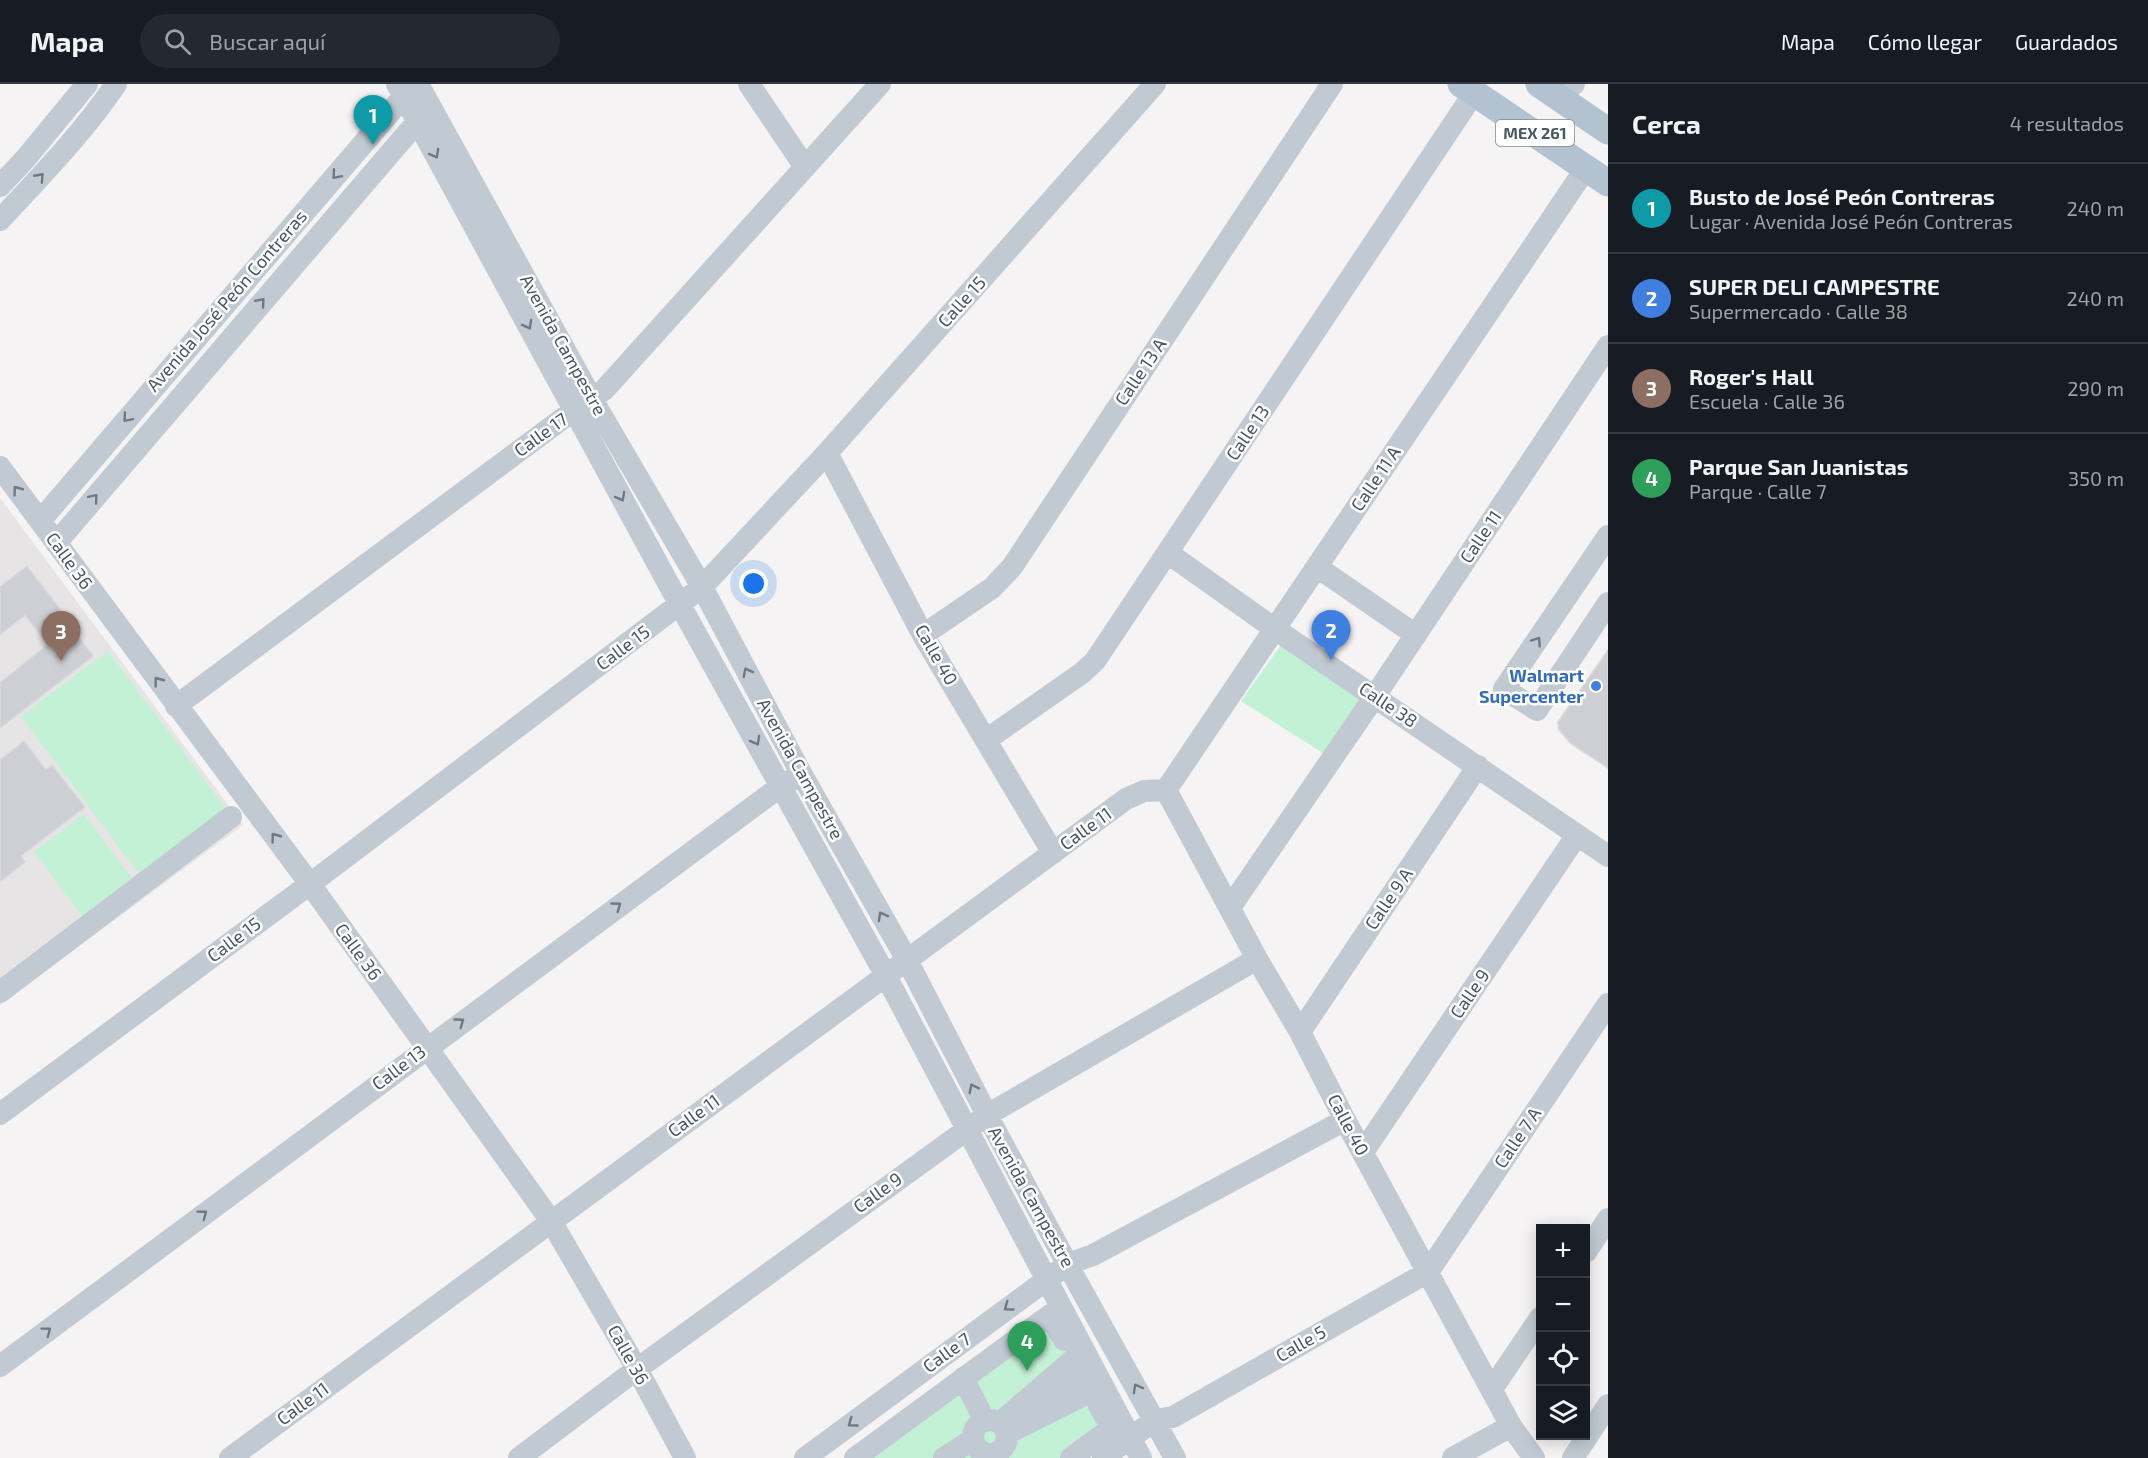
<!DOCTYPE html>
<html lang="es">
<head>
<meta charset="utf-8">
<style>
	:root { --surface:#171b24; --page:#242831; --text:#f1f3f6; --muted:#9ea1a6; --line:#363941; --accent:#2563eb }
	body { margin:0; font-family:"Exo 2",sans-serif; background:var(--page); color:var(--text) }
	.controls { position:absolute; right:18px; bottom:18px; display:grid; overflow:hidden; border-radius:0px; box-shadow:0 3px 15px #0003 }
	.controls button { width:54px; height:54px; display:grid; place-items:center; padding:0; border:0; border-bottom:2px solid var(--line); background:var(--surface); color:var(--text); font:30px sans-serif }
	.you { position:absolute; left:754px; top:500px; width:21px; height:21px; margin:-15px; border:4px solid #fff; border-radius:50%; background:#1a73e8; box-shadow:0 0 0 9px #1a73e833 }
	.badge { display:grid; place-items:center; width:39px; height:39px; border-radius:50%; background:var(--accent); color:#fff; font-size:20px; font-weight:700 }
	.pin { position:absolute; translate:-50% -50px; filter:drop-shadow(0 2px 3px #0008) }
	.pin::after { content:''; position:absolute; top:32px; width:21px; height:18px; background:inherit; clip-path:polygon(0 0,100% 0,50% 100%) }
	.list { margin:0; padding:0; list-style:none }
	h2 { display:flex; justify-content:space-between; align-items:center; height:78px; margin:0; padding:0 24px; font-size:26px }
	h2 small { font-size:20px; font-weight:400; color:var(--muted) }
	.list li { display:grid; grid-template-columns:39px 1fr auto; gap:18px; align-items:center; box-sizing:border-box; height:90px; padding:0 24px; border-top:2px solid var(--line) }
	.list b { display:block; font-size:22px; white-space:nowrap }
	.list p { margin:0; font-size:20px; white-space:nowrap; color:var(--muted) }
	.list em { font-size:20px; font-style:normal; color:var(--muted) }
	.icon { flex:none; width:33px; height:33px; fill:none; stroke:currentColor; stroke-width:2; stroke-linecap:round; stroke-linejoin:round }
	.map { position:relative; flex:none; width:1608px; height:1374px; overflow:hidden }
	header { display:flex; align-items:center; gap:36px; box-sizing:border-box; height:84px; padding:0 30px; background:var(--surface); border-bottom:2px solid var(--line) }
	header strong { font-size:28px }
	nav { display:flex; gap:33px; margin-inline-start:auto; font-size:21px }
	.search { width:420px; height:54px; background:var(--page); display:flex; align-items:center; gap:15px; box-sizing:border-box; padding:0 21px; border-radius:33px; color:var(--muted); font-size:22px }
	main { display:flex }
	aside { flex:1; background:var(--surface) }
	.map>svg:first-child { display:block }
	.education { fill:#e6e4e5 }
	.green { fill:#c3f1d5 }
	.building { fill:#cdcfd5; stroke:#d7d9de; stroke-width:1.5 }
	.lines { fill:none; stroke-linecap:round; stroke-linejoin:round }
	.minor { stroke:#c1cad2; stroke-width:22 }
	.major { stroke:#b3c2d1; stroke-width:27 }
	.oneway { stroke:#6e7983 }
	.shop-dot { fill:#3f7fe0; stroke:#fff; stroke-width:2 }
	.labels { text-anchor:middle; stroke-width:5; stroke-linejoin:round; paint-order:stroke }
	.shield { fill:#fff; stroke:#808990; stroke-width:1.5 }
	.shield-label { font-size:16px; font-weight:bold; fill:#4a5661 }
	.street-label { font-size:18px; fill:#4a5661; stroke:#fff }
	.shop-label { font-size:18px; font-weight:bold; fill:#366cbe; stroke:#fff; text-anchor:end }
</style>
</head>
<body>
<header>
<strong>Mapa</strong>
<div class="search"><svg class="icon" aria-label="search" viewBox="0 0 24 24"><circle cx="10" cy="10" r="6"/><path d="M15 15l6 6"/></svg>Buscar aquí</div>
<nav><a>Mapa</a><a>Cómo llegar</a><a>Guardados</a></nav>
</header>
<main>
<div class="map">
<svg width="1608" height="1374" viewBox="0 0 1608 1374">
	<rect width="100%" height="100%" fill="#f5f3f3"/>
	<path class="education" d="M 0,414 L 243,741 L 0,921 Z"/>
	<path class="green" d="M 1284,557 L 1365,613 L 1326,671 L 1241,617 Z
		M 108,567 L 226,725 L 139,790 L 21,632 Z
		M 84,730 L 132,794 L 82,832 L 34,768 Z
		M 1052,1225 L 1120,1346 L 1082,1374 L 850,1374 Z"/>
	<path class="building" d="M 27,482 L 76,546 L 74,547 L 93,572 L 0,644 L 0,599 L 48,560 L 25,531 L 0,551 L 0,503 Z
		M 1608,566 L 1608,684 L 1570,659 L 1559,646 L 1558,638 Z
		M 24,657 L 46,686 L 52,681 L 85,723 L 21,772 L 25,778 L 0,798 L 0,676 Z"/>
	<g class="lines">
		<path class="minor" d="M 397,0 L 680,521 L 886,892 L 1141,1374
			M 418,0 L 592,315 L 702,503 L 802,691 L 907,876 L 987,1031 L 1076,1196 L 1175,1374
			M 749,0 L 805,83
			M 1558,13 L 1574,0
			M 0,102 L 26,74 L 87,0
			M 0,136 C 40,93 83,49 116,0
			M 827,369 L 923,551 L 1053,769
			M 0,383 L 310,800 L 551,1137 L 637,1285 L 685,1374
			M 40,437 L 404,12 L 416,6
			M 1608,452 L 1504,605 L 1537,626 L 1608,519
			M 56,459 L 417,38 L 429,31
			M 1168,469 L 1275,545 L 1608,772
			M 1317,483 L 1416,551
			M 923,551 L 992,504 L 1012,483 L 1332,0
			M 176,622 L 562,335 L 604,306 L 880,0
			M 986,656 L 1082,589 L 1095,577 L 1474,9
			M 1166,706 L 1257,875 L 1300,948 L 1345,1036 L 1511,1342 L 1534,1374
			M 1166,706 L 1586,84
			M 1231,822 L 1375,612 L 1608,262
			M 0,908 L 231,733
			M 1300,948 L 1478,682
			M 0,1030 L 310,800 L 702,503 L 827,369 L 1155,0
			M 1363,1068 L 1577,751
			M 1586,1168 L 1608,1135
			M 0,1282 L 781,702 L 792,696
			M 963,1294 L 985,1337
			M 1492,1305 L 1540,1234
			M 1042,1319 L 1083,1292
			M973 1353a17 17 0 1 1 34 0a17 17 0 1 1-34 0Z
			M 1001,1338 L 1074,1275
			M 1008,1349 L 1092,1307
			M 230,1374 L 1126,715 L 1144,707 L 1166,706
			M 519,1374 L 637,1285 L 987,1031 L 1257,875
			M 805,1374 L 1068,1180 L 1093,1171 L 1345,1036
			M 855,1374 L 1050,1231 L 1064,1256
			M 944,1374 L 972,1356
			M 1071,1374 L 1112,1344 L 1099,1322
			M 1103,1374 L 1155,1336 L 1173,1333 L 1428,1188 L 1608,920
			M 1453,1374 L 1511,1342
			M 1573,1374 L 1608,1321"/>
		<path class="major" d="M 1461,0 L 1608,99
			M 1539,0 L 1608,47"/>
	</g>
	<defs><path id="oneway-chevron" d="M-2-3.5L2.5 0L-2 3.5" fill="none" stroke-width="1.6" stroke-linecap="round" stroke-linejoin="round" transform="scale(1.5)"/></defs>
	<g class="oneway">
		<use href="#oneway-chevron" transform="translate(435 70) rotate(61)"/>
		<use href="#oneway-chevron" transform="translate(336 91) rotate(131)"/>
		<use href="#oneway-chevron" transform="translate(40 93) rotate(-48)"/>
		<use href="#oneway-chevron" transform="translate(261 218) rotate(-49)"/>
		<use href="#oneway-chevron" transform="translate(528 241) rotate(61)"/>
		<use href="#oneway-chevron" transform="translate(127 334) rotate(130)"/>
		<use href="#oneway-chevron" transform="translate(17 406) rotate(-127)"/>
		<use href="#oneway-chevron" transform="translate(621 413) rotate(61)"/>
		<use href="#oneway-chevron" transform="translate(94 414) rotate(-50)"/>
		<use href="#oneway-chevron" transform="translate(1537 557) rotate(-56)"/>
		<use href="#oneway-chevron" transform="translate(747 588) rotate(-118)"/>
		<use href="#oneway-chevron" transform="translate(158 597) rotate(-127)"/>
		<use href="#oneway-chevron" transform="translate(756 657) rotate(61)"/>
		<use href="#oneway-chevron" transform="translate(275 753) rotate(-127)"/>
		<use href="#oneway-chevron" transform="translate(617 822) rotate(-36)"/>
		<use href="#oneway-chevron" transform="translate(882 832) rotate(-119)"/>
		<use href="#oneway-chevron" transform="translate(460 938) rotate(-36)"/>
		<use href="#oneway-chevron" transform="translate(973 1004) rotate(-117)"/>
		<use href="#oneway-chevron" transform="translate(203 1130) rotate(-37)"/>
		<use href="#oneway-chevron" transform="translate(1008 1223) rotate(144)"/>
		<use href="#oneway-chevron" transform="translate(47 1247) rotate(-37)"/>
		<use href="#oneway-chevron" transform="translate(1137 1304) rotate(-119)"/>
		<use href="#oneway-chevron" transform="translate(852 1339) rotate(144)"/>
	</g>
	<circle class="shop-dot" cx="1596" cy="602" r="6"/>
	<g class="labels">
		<rect class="shield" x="1496" y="36" width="78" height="26" rx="4.5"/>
		<g class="shield-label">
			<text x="1535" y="55">MEX 261</text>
		</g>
		<g class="street-label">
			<text transform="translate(227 217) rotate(-49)" y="6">Avenida José Peón Contreras</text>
			<text transform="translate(962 218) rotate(-48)" y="6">Calle 15</text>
			<text transform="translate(563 261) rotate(61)" y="6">Avenida Campestre</text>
			<text transform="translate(1141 288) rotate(-56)" y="6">Calle 13 A</text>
			<text transform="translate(1248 349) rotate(-56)" y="6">Calle 13</text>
			<text transform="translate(541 351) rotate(-36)" y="6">Calle 17</text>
			<text transform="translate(1376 395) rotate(-56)" y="6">Calle 11 A</text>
			<text transform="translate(1481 453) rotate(-56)" y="6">Calle 11</text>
			<text transform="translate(69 477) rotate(54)" y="6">Calle 36</text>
			<text transform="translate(623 564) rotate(-37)" y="6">Calle 15</text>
			<text transform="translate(936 571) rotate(60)" y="6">Calle 40</text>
			<text transform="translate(1388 621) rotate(34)" y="6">Calle 38</text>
			<text transform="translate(800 685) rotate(61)" y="6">Avenida Campestre</text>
			<text transform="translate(1086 745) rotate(-36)" y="6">Calle 11</text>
			<text transform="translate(1389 815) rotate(-56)" y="6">Calle 9 A</text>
			<text transform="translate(234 856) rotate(-37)" y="6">Calle 15</text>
			<text transform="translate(358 868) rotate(54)" y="6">Calle 36</text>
			<text transform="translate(1470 910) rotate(-56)" y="6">Calle 9</text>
			<text transform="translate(399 984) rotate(-37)" y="6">Calle 13</text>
			<text transform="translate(694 1032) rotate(-36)" y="6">Calle 11</text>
			<text transform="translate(1348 1041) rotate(62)" y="6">Calle 40</text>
			<text transform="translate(1518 1054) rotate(-56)" y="6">Calle 7 A</text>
			<text transform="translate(878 1109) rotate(-36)" y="6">Calle 9</text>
			<text transform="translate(1031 1113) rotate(61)" y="6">Avenida Campestre</text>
			<text transform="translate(1301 1260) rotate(-30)" y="6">Calle 5</text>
			<text transform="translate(947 1269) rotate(-36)" y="6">Calle 7</text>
			<text transform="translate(628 1271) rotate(61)" y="6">Calle 36</text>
			<text transform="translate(303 1320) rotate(-36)" y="6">Calle 11</text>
		</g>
		<g class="shop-label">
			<text x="1584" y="598">Walmart<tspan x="1584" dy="21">Supercenter</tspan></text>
		</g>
	</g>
</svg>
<div class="controls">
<button>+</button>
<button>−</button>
<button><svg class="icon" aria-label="locate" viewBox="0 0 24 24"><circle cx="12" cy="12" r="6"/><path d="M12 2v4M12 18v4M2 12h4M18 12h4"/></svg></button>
<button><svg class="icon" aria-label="layers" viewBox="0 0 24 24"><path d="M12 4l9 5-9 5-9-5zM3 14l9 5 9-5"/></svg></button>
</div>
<div class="you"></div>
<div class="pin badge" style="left:373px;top:61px;background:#0f9aa8">1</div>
<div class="pin badge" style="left:1331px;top:576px;background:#3f7fe0">2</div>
<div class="pin badge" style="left:61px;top:577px;background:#8d6e63">3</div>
<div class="pin badge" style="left:1027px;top:1287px;background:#2e9e5b">4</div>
</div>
<aside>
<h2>Cerca<small>4 resultados</small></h2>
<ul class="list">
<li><span class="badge" style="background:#0f9aa8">1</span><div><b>Busto de José Peón Contreras</b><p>Lugar · Avenida José Peón Contreras</p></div><em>240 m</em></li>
<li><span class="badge" style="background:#3f7fe0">2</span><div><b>SUPER DELI CAMPESTRE</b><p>Supermercado · Calle 38</p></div><em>240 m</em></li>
<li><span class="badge" style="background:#8d6e63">3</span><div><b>Roger's Hall</b><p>Escuela · Calle 36</p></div><em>290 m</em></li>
<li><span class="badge" style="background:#2e9e5b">4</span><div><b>Parque San Juanistas</b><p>Parque · Calle 7</p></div><em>350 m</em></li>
</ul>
</aside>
</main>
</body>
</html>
